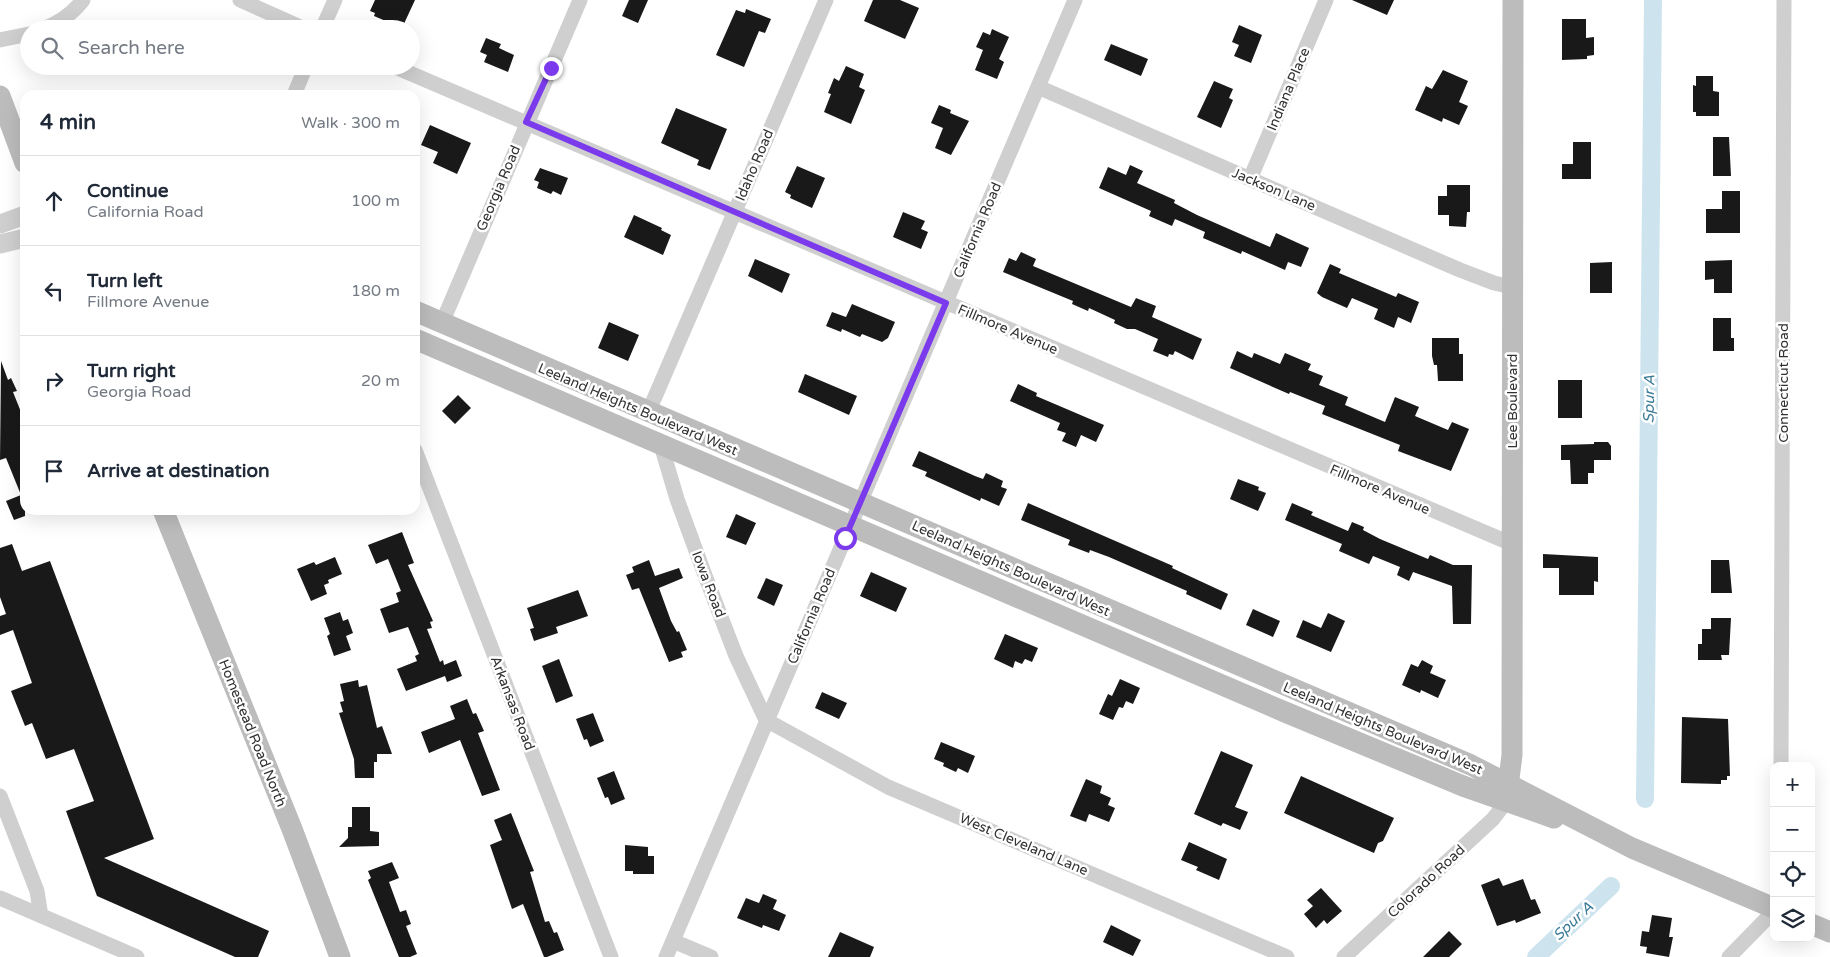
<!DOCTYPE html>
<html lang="en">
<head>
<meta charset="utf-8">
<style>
	:root { --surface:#fff; --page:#f6f6f7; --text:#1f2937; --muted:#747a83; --line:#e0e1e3 }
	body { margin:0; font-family:"Varela Round",sans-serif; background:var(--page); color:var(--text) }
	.controls { position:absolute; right:15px; bottom:15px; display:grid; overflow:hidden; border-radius:10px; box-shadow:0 5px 20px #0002 }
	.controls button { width:45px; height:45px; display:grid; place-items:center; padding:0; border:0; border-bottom:1px solid var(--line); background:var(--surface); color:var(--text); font:25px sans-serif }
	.stop { position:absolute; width:15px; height:15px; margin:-11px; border:4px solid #7c3aed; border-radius:50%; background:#fff }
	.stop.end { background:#7c3aed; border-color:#fff; box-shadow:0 1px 5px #0008 }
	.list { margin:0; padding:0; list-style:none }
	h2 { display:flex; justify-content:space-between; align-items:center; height:65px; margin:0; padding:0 20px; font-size:21px }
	h2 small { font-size:16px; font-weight:400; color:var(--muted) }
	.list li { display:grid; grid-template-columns:32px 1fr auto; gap:15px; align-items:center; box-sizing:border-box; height:90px; padding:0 20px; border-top:1px solid var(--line) }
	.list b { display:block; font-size:19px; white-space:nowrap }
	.list p { margin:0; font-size:16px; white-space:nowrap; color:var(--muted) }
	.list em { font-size:16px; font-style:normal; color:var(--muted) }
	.icon { flex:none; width:28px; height:28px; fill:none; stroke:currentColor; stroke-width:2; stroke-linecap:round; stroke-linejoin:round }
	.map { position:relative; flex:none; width:1830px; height:957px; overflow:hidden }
	.search { position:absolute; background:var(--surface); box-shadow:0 5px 20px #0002; left:20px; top:20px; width:400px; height:55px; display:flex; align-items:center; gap:12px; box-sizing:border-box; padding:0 18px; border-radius:28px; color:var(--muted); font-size:19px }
	.panel { position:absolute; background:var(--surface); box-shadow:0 5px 20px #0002; left:20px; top:90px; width:400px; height:425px; border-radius:15px }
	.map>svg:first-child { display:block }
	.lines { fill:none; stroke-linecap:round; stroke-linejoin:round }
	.canal { stroke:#cde4ef; stroke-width:18 }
	.building { fill:#191919 }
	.minor { stroke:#cfcfcf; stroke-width:15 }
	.tertiary { stroke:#cfcfcf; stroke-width:19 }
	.secondary { stroke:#bcbcbc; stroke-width:21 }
	.route { stroke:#7c3aed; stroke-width:6 }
	.labels { text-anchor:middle; stroke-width:5; stroke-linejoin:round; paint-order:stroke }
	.street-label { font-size:14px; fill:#323232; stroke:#fff }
	.water-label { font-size:15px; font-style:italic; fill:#3c7b98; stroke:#fff }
</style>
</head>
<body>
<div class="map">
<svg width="1830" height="957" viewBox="0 0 1830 957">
	<rect width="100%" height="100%" fill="#fff"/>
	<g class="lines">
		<path class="canal" d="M 1645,799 L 1653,0
			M 1536,957 L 1611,886"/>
	</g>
	<path class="building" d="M 375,0 L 415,0 L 402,28 L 374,16 L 375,13 L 370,11 Z
		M 629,0 L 648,0 L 638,23 L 622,16 Z
		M 873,0 L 900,0 L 919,8 L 905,39 L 864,21 Z
		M 1352,0 L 1394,0 L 1387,15 Z
		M 746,9 L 771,19 L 765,33 L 759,31 L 744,67 L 716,55 L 736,10 L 745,13 Z
		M 1562,19 L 1586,19 L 1586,38 L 1594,37 L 1594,55 L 1587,56 L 1587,59 L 1562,60 Z
		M 1239,25 L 1262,35 L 1251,63 L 1234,56 L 1239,45 L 1232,42 Z
		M 992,29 L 1009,37 L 999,59 L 1004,62 L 997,79 L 975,70 L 983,50 L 976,47 L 983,32 L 990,35 Z
		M 486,38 L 501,44 L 499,48 L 514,55 L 508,72 L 484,62 L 487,55 L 480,52 Z
		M 1111,44 L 1148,59 L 1141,76 L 1104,60 Z
		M 846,66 L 864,74 L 859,87 L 865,90 L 851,124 L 824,112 L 831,94 L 828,93 L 834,78 L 839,81 Z
		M 1443,70 L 1468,81 L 1459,102 L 1468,106 L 1459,125 L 1443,118 L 1442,122 L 1415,110 L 1426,86 L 1432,89 Z
		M 1696,76 L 1713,76 L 1713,91 L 1719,92 L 1719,116 L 1696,116 L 1696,112 L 1693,112 L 1693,85 L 1696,86 Z
		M 1214,81 L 1233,89 L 1229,98 L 1233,100 L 1221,128 L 1197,117 Z
		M 939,105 L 951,110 L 950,113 L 969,121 L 951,155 L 935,148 L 943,128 L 931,123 Z
		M 676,108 L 727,129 L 710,170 L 697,165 L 699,160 L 661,143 Z
		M 430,125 L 471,143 L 457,174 L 433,163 L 438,152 L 421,145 Z
		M 1713,137 L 1729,137 L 1731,176 L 1713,176 Z
		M 1573,142 L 1591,142 L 1591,179 L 1562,179 L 1562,164 L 1573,164 Z
		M 1130,165 L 1143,171 L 1137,183 L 1175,200 L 1174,203 L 1197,215 L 1270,247 L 1276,233 L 1309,248 L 1301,267 L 1288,262 L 1285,270 L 1242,251 L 1241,254 L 1203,238 L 1205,232 L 1175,219 L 1172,226 L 1149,216 L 1151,211 L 1099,188 L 1108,167 L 1126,175 Z
		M 797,166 L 825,178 L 812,208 L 790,198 L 791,195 L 785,192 Z
		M 540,168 L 568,178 L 561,195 L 553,191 L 551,194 L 537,188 L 539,182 L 534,180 Z
		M 1447,185 L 1470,185 L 1470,212 L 1467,212 L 1466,227 L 1449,226 L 1449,215 L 1438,215 L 1438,196 L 1447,196 Z
		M 1722,191 L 1740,191 L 1740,233 L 1706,233 L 1706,209 L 1722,209 Z
		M 903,212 L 925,221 L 921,229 L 928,232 L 921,249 L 893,237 Z
		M 634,215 L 662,228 L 661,230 L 671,235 L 663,255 L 624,237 Z
		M 1021,252 L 1036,259 L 1033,266 L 1131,307 L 1136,298 L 1156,306 L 1152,317 L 1202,339 L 1193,360 L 1175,351 L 1173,355 L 1169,354 L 1168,357 L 1153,351 L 1158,339 L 1135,329 L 1127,329 L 1114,323 L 1115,320 L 1089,308 L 1088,311 L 1072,304 L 1073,301 L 1003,272 L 1009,258 L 1016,261 Z
		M 755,259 L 790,274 L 782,293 L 748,276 Z
		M 1732,260 L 1732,293 L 1714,293 L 1714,279 L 1705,280 L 1705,261 Z
		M 1612,262 L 1612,293 L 1590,293 L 1590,263 Z
		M 1330,264 L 1341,269 L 1339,273 L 1396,297 L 1398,293 L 1419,302 L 1411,323 L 1398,317 L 1394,328 L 1374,319 L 1378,309 L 1352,298 L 1347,308 L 1322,297 L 1317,293 Z
		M 852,304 L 895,322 L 888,338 L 882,342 L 862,334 L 860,337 L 842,329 L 841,332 L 826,326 L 832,312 L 846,317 Z
		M 1713,318 L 1731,318 L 1731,338 L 1734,338 L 1734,351 L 1713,351 Z
		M 609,322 L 639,335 L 628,361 L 598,348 Z
		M 1432,338 L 1459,338 L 1459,354 L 1463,354 L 1463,381 L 1438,381 L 1437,365 L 1434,365 L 1432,356 Z
		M 1237,351 L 1252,358 L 1254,353 L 1280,364 L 1285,353 L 1311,364 L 1308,370 L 1323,376 L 1319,385 L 1348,397 L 1345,405 L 1385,422 L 1395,397 L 1419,407 L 1415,416 L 1448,430 L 1452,422 L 1469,429 L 1451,471 L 1398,451 L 1400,445 L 1322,414 L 1325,406 L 1290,392 L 1289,394 L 1230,368 Z
		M 1,361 L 8,380 L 11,378 L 17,391 L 13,392 L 25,422 L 25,516 L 14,520 L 6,501 L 21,495 L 6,458 L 0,460 Z
		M 805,374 L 857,396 L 849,415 L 798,392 Z
		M 1558,380 L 1582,380 L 1582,418 L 1558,418 Z
		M 1018,384 L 1037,393 L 1036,396 L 1104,425 L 1096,442 L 1081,435 L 1076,447 L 1062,441 L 1066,433 L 1057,430 L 1060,423 L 1010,401 Z
		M 458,395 L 471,408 L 455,424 L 442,411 Z
		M 1594,442 L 1608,442 L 1611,446 L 1611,460 L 1594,460 L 1594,473 L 1588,473 L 1588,484 L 1571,484 L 1570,460 L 1561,460 L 1561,445 L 1594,444 Z
		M 919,451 L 975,476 L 983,479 L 986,473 L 1003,481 L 1001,487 L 1007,489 L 999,506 L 981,498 L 980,501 L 925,476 L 927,472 L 912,466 Z
		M 1238,479 L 1259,487 L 1258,490 L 1266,493 L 1258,511 L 1230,499 Z
		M 1028,503 L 1173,566 L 1172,568 L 1228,594 L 1221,610 L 1186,594 L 1187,591 L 1109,557 L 1090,550 L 1089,553 L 1068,545 L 1070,540 L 1021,520 Z
		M 1292,503 L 1313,512 L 1311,515 L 1348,531 L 1352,522 L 1364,527 L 1363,530 L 1380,539 L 1428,559 L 1430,555 L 1453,565 L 1472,565 L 1471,624 L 1453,624 L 1452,586 L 1413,572 L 1409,581 L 1397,575 L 1400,567 L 1373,556 L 1369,564 L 1339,551 L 1342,544 L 1285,520 Z
		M 736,514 L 756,523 L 746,545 L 726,537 Z
		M 402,532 L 414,563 L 408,565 L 433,621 L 430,622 L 432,628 L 427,629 L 440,662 L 443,660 L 444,665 L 456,660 L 462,676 L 447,682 L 445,676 L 406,691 L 397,669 L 417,661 L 415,656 L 419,654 L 408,627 L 389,633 L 380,609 L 399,602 L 396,593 L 401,591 L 388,559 L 376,564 L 368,545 Z
		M 12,544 L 22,571 L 50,561 L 154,839 L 104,858 L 269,931 L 258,957 L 235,957 L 97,896 L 66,811 L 94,801 L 74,749 L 46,759 L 32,723 L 25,726 L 11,691 L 32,683 L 13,630 L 0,635 L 0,616 L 6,614 L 0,597 L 0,548 Z
		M 1543,554 L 1598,557 L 1598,582 L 1594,581 L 1594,595 L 1559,595 L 1559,568 L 1543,568 Z
		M 335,557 L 342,574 L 328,580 L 329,583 L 324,585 L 327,594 L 311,601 L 297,569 L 314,562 L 316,565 Z
		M 649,560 L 655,576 L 679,568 L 683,578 L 659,588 L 671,621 L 677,632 L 679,631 L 687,650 L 681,652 L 683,657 L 669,662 L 639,588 L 632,590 L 626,575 L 634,572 L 632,567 Z
		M 1711,560 L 1729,560 L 1732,593 L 1711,593 Z
		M 871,572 L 907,588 L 896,612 L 860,596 Z
		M 766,578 L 783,585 L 774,606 L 757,598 Z
		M 578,590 L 588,616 L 556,627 L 558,633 L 534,641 L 530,629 L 534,628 L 527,608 Z
		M 1253,609 L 1280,621 L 1273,637 L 1246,625 Z
		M 340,612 L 343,621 L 348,619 L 353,633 L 346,636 L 351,650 L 334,656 L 327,636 L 330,634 L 324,618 Z
		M 1328,613 L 1345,621 L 1331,652 L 1296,637 L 1303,620 L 1321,628 Z
		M 1711,618 L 1731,618 L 1729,655 L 1721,655 L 1722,660 L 1698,660 L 1698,644 L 1702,644 L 1702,629 L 1711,629 Z
		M 1005,634 L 1038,648 L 1032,662 L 1025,659 L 1022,664 L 1015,661 L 1013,668 L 994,659 Z
		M 559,659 L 573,696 L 556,703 L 542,666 Z
		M 1422,660 L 1433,666 L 1430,673 L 1446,680 L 1438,698 L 1421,690 L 1420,693 L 1402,685 L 1411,664 L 1418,667 Z
		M 1120,679 L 1140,688 L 1133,704 L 1126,701 L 1123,708 L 1119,707 L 1113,720 L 1099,714 L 1108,694 L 1112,696 Z
		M 358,680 L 359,687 L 367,685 L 377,728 L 382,726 L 392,754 L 377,754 L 377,762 L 374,762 L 374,778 L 355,778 L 354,759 L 339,713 L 343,712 L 340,702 L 344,701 L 340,684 Z
		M 822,692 L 847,703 L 839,719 L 815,708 Z
		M 467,699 L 473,714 L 476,713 L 484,731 L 478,733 L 500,790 L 482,796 L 460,740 L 429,753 L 421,732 L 455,719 L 450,706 Z
		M 593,713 L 604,741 L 590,747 L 587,739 L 584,740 L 576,719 Z
		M 1682,717 L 1728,719 L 1730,776 L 1727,776 L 1727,780 L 1721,780 L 1721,784 L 1681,783 Z
		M 941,742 L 975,756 L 968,773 L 958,768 L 956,772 L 943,766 L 944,763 L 934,759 Z
		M 1221,751 L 1253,765 L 1235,807 L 1248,812 L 1240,830 L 1223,823 L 1221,826 L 1194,814 Z
		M 614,771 L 625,799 L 611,805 L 608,797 L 605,798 L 597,778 Z
		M 1301,776 L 1394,818 L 1383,841 L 1378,843 L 1374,853 L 1284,813 Z
		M 1086,779 L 1102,786 L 1100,793 L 1111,798 L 1108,805 L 1115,808 L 1109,822 L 1089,814 L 1086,822 L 1070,816 Z
		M 352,807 L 370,807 L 370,831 L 379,832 L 379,846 L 339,847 L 348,838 L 348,827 L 352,827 Z
		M 511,813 L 534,871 L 530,872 L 545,922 L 549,921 L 554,933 L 557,932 L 564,950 L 547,957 L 544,957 L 523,904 L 512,909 L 490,845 L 502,840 L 494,820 Z
		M 1189,842 L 1227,859 L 1219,880 L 1196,870 L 1198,867 L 1181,860 Z
		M 625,845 L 648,847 L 648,856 L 654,856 L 654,874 L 633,874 L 633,871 L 625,871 Z
		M 392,862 L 399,878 L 389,882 L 400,912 L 406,910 L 411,924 L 406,926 L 417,954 L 410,957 L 399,957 L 368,880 L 371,878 L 368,871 Z
		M 1499,878 L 1503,886 L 1523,879 L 1531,900 L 1535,899 L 1541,913 L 1516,923 L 1515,920 L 1497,926 L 1481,885 Z
		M 1321,888 L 1342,911 L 1327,924 L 1324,920 L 1316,928 L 1304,914 L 1313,906 L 1307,900 Z
		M 763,894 L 777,900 L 773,909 L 786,915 L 779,931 L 763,925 L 762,928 L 737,918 L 746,898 L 759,903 Z
		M 1652,915 L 1672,918 L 1669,937 L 1673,937 L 1669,957 L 1646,953 L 1647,947 L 1640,946 L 1642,931 L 1649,932 Z
		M 1111,925 L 1141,940 L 1133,956 L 1103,942 Z
		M 1449,931 L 1462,944 L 1449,957 L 1423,957 Z
		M 840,932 L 874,947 L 870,957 L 828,957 Z"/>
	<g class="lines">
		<path class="minor" d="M 240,0 L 305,29
			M 43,29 C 59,23 72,14 83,0
			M 322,29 L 335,0
			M 0,40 L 29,34
			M 393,66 L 1512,544
			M 1038,87 L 1460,270 L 1494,283 L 1512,287
			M 294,95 L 306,66
			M 1250,179 L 1326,0
			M 442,323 L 580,0
			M 648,413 L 826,0
			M 661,445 L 677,499 L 706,578 L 736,656 L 766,720 L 888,787 L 1287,957
			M 415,450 L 611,957
			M 1781,766 L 1784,0
			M 0,796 L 37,891 L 41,916
			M 0,898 L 137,957
			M 673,941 L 711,957
			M 666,957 L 1075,0
			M 1344,957 L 1493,819 L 1506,802
			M 1729,957 L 1774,911"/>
		<path class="tertiary" d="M 0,224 L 25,215
			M 0,244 L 25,238"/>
		<path class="secondary" d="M 0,96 L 25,163
			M 415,311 L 1471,765 L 1632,848 L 1774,908
			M 415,339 L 1285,712 L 1463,786 L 1554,818
			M 163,510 L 292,829 L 340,957
			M 1507,795 L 1512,755 L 1513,0
			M 1811,924 L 1830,932"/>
	</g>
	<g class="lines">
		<path class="route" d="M 551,68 L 526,122 L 946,303 L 845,538"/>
	</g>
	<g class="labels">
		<g class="street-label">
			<text transform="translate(1288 89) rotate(-67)" y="5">Indiana Place</text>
			<text transform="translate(754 165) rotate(-67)" y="5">Idaho Road</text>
			<text transform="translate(498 188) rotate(-67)" y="5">Georgia Road</text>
			<text transform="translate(1274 189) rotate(23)" y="5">Jackson Lane</text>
			<text transform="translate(977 230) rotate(-67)" y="5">California Road</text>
			<text transform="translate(1008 329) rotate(23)" y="5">Fillmore Avenue</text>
			<text transform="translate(1783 383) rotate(-90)" y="5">Connecticut Road</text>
			<text transform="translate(1512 401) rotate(-90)" y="5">Lee Boulevard</text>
			<text transform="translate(638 409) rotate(23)" y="5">Leeland Heights Boulevard West</text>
			<text transform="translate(1380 489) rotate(23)" y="5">Fillmore Avenue</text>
			<text transform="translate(1011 568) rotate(24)" y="5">Leeland Heights Boulevard West</text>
			<text transform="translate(709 584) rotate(69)" y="5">Iowa Road</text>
			<text transform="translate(811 616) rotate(-67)" y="5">California Road</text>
			<text transform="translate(513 703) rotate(69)" y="5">Arkansas Road</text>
			<text transform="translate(1383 728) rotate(23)" y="5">Leeland Heights Boulevard West</text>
			<text transform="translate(253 733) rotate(68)" y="5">Homestead Road North</text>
			<text transform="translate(1024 844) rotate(23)" y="5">West Cleveland Lane</text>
			<text transform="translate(1426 881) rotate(-43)" y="5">Colorado Road</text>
		</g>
		<g class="water-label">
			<text transform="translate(1649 399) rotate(-89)" y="5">Spur A</text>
			<text transform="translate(1573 921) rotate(-43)" y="5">Spur A</text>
		</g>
	</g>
</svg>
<div class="controls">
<button>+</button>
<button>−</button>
<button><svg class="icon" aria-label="locate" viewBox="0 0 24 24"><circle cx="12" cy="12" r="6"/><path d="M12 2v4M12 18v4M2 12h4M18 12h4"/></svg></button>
<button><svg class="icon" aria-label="layers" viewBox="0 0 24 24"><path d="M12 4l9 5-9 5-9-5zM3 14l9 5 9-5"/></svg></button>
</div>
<div class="stop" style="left:845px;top:538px"></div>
<div class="stop end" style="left:551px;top:68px"></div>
<div class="search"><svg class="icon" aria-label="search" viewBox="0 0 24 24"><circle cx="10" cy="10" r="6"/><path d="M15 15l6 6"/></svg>Search here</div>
<section class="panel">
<h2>4 min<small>Walk · 300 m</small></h2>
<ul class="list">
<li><svg class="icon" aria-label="ahead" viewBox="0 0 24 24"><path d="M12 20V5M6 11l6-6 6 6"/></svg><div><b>Continue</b><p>California Road</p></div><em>100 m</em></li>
<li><svg class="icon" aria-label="left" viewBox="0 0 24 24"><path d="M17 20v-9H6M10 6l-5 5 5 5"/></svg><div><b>Turn left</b><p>Fillmore Avenue</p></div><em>180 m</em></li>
<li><svg class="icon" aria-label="right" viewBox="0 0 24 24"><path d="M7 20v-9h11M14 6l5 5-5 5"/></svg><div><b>Turn right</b><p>Georgia Road</p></div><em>20 m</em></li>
<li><svg class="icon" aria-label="arrive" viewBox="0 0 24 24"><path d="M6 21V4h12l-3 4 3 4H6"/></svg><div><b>Arrive at destination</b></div></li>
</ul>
</section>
</div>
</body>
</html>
